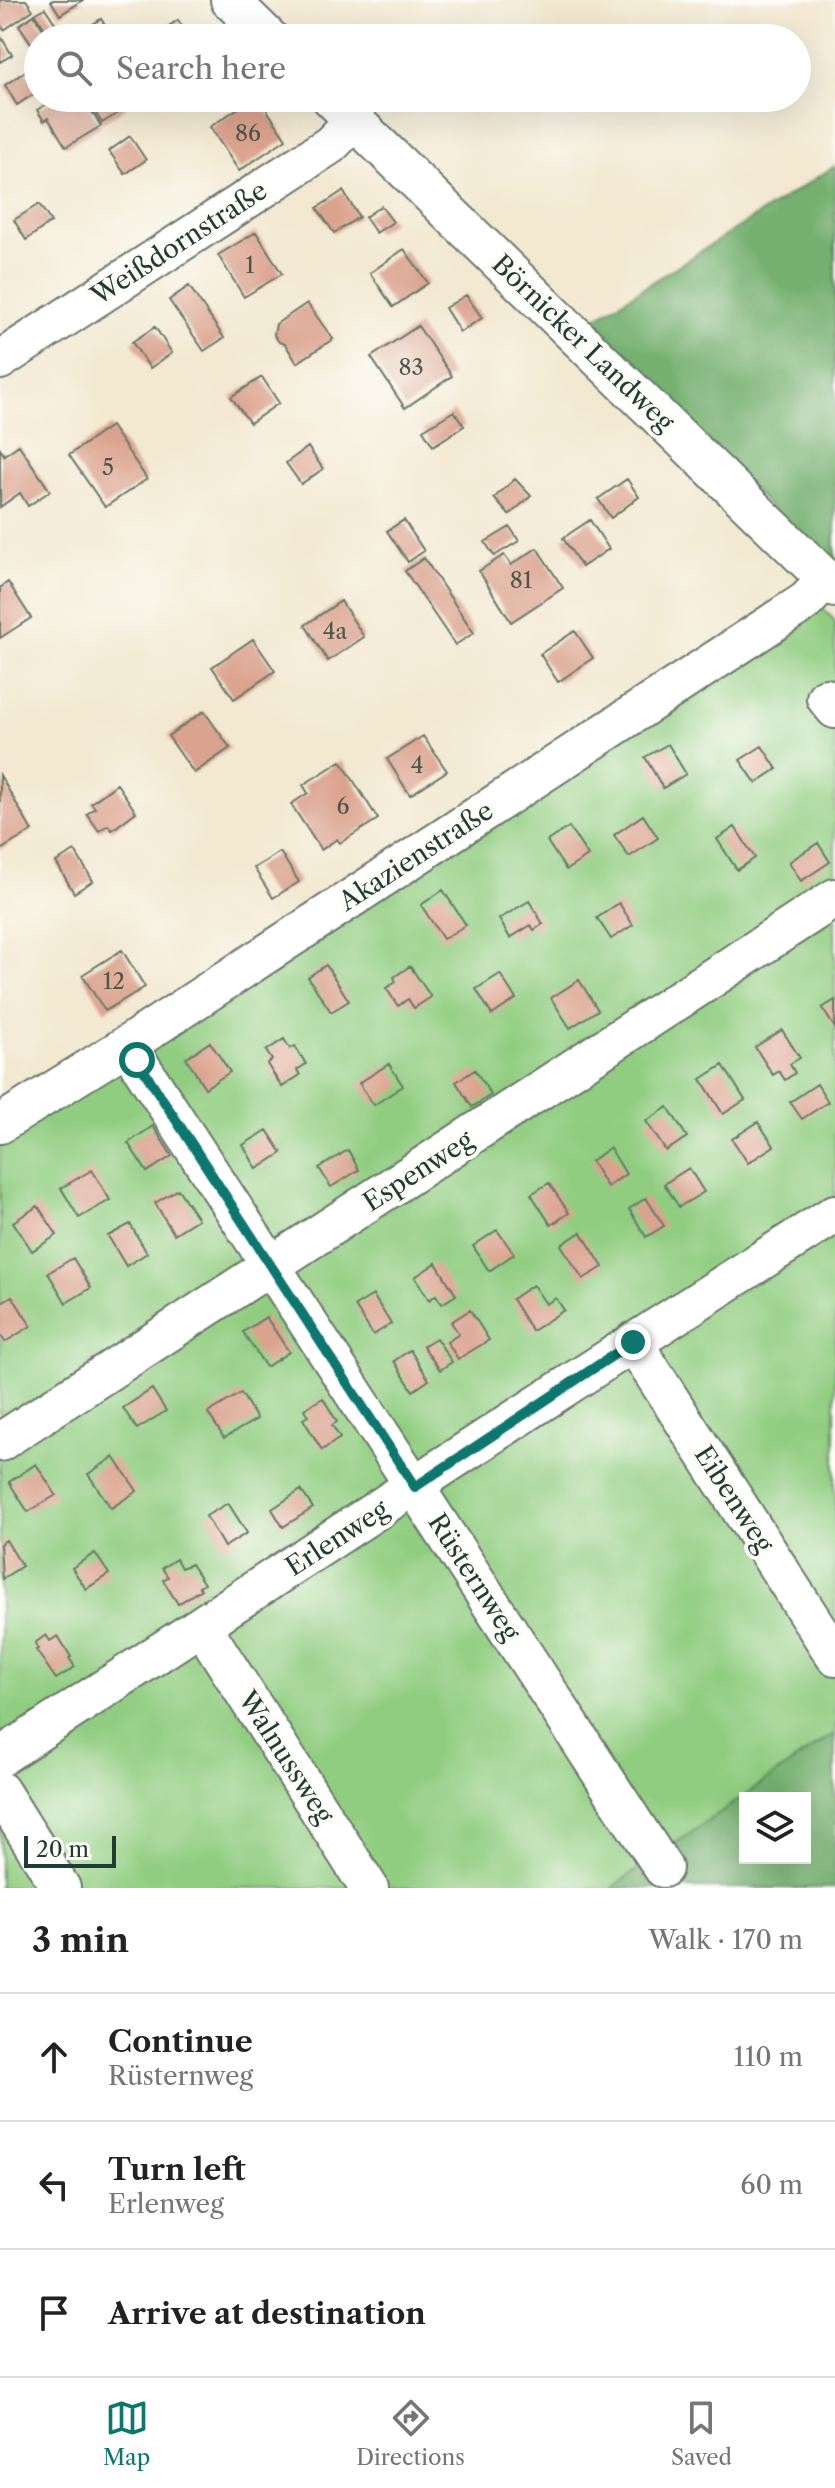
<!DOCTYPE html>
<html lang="en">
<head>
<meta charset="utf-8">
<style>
	:root { --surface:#fff; --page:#f6f6f6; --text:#222; --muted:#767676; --line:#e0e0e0; --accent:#0f766e }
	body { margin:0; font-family:"Libre Caslon Text",serif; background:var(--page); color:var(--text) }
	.controls { position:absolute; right:24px; bottom:24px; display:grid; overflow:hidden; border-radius:0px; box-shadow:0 8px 32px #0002 }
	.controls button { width:72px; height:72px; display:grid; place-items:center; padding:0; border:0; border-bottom:2px solid var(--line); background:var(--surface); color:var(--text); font:40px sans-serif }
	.scale { position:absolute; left:24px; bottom:20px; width:92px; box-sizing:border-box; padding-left:8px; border:4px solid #1f3d34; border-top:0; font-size:22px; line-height:28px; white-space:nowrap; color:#1f3d34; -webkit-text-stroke:6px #fdfcf7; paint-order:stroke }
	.stop { position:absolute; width:24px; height:24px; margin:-18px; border:6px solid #0f766e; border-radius:50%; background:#fff }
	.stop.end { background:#0f766e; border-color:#fff; box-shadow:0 2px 8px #0008 }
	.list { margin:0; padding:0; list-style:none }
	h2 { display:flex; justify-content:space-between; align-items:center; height:104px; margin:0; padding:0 32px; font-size:34px }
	h2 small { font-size:26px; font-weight:400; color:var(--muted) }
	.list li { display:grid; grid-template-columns:52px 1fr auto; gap:24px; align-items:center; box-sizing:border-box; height:128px; padding:0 32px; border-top:2px solid var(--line) }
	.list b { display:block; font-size:30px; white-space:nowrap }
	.list p { margin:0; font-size:26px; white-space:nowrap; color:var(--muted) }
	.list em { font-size:26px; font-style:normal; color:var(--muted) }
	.icon { flex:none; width:44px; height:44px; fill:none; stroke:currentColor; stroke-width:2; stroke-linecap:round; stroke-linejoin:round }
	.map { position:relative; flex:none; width:835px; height:1888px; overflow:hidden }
	.search { position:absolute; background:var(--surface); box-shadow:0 8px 32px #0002; left:24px; right:24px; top:24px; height:88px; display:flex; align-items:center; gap:20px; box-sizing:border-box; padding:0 28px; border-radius:44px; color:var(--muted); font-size:30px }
	.sheet { height:488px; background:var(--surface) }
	nav { display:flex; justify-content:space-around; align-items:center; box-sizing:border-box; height:112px; border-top:2px solid var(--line); background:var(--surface); font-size:22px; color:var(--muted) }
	nav a { display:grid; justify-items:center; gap:4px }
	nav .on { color:var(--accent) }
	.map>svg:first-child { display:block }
	.green { fill:#91cd81; stroke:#58855a; stroke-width:2 }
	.forest { fill:#74b06f; stroke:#4a7652; stroke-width:2; fill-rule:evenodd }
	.building { fill:#daa38d }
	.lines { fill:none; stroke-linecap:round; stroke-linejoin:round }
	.minor-casing { stroke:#69796b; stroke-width:42 }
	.minor { stroke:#fff; stroke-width:38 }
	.route { stroke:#0f766e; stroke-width:10 }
	.labels { text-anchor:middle; stroke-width:8; stroke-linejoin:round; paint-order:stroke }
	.number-label { font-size:22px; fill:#4e564a }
	.street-label { font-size:26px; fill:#1f3d34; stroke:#fdfcf7 }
</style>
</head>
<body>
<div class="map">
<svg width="835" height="1888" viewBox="0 0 835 1888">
	<rect width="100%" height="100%" fill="#fdfcf7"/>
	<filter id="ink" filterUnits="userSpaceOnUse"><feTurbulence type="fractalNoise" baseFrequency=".0125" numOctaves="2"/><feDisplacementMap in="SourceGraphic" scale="16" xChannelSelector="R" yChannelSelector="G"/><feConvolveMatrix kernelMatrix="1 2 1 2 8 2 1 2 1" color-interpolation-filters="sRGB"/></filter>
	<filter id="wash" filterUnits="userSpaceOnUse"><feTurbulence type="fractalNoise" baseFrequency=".006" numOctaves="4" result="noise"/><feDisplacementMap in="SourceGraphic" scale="32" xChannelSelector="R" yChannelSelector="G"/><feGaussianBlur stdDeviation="1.8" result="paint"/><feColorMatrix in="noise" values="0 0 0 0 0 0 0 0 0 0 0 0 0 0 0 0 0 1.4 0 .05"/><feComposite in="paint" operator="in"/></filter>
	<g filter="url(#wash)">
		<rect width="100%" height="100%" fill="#f3e8d0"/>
		<path class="green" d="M 821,606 L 835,621 L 835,1733 L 611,1888 L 0,1888 L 0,1145 Z"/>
		<path class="forest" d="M 835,166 L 835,572 L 586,324 Z
			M 835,1733 L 835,1888 L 611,1888 ZM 745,1798 L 805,1798 L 805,1858 L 745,1858 Z"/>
		<g id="blocks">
			<path class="building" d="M 0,0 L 26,0 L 33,10 L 4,30 L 0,24 Z
				M 53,0 L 83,0 L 60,15 L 51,1 Z
				M 45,8 L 57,26 L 47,32 L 35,14 Z
				M 34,15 L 46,33 L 31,43 L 19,25 Z
				M 101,19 L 113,38 L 82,38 L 79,33 Z
				M 178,20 L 190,38 L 151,38 Z
				M 0,35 L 12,55 L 0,62 Z
				M 26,71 L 38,91 L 17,105 L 5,85 Z
				M 57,98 L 83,98 L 101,126 L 66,147 L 48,118 L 44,121 L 37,110 Z
				M 86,98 L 120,98 L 126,108 L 102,123 Z
				M 253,98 L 259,98 L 286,139 L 239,171 L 210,127 Z
				M 130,136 L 146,160 L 125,174 L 109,151 Z
				M 343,191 L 359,217 L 334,233 L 317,208 Z
				M 39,204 L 51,222 L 26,240 L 14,220 Z
				M 381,206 L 393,222 L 376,233 L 365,217 Z
				M 256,232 L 282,274 L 244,297 L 218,255 Z
				M 404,249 L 428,283 L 393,307 L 370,273 Z
				M 189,286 L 224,338 L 204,351 L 169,300 Z
				M 466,295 L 482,318 L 460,332 L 445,308 Z
				M 307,303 L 333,339 L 297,363 L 285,344 L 279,342 L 274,335 L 276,324 Z
				M 418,326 L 452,376 L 405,408 L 371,357 Z
				M 155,327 L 172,353 L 150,368 L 132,342 Z
				M 262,377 L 279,403 L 250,423 L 231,397 Z
				M 454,411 L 464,426 L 433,446 L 423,430 Z
				M 111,426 L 147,479 L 105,507 L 69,455 Z
				M 19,445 L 50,491 L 28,506 L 20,493 L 0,507 L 0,448 L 4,455 Z
				M 308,447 L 323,469 L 301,484 L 286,463 Z
				M 515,479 L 531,496 L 509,515 L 494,498 Z
				M 627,479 L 639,497 L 611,518 L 598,499 Z
				M 404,520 L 424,551 L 408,562 L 387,531 Z
				M 590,520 L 609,549 L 582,567 L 563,538 Z
				M 510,527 L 519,541 L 494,556 L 485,542 Z
				M 537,548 L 563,588 L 511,622 L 479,571 L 504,555 L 511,565 Z
				M 424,558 L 474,633 L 455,645 L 405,571 Z
				M 8,582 L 31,618 L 0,638 L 0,588 Z
				M 341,601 L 364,637 L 328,661 L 305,625 Z
				M 575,631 L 593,658 L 558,682 L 540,654 Z
				M 253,639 L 275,671 L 234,699 L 212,667 Z
				M 204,711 L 230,748 L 194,773 L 168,736 Z
				M 423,736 L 447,771 L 410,795 L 387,759 Z
				M 668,744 L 686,774 L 663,788 L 645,757 Z
				M 762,746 L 777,769 L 756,783 L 740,760 Z
				M 341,761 L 378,819 L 340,843 L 337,839 L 321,850 L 291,804 L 308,793 L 303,785 Z
				M 0,775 L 32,831 L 0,850 Z
				M 117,784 L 136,812 L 112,830 L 108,825 L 99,831 L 87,814 L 95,808 L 91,803 Z
				M 643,815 L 658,838 L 629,857 L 614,835 Z
				M 569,827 L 588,856 L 566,870 L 547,841 Z
				M 735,827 L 755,858 L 737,870 L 717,839 Z
				M 818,843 L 830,862 L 801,881 L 789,862 Z
				M 75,851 L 93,881 L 74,893 L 56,862 Z
				M 280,852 L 299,882 L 273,898 L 254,868 Z
				M 443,890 L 466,925 L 443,939 L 421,905 Z
				M 529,901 L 543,924 L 534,930 L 531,925 L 510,938 L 499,919 Z
				M 619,903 L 633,925 L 611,939 L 597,918 Z
				M 122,950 L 145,987 L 105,1011 L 82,975 Z
				M 326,965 L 349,1001 L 331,1012 L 308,977 Z
				M 410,966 L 431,997 L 414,1008 L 408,999 L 398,1006 L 386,988 L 396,982 L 394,977 Z
				M 500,974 L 516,999 L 492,1015 L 476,989 Z
				M 579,980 L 598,1010 L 570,1028 L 551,998 Z
				M 835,1000 L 835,1028 L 822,1008 Z
				M 782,1030 L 800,1058 L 790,1064 L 795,1073 L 785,1080 L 779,1071 L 773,1075 L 755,1047 Z
				M 284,1039 L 290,1049 L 295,1046 L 306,1064 L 297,1070 L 300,1075 L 282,1087 L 267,1064 L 272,1060 L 266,1051 Z
				M 210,1042 L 230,1072 L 205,1088 L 186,1058 Z
				M 389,1064 L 403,1086 L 374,1105 L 359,1083 Z
				M 723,1065 L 745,1100 L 723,1114 L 701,1079 Z
				M 475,1070 L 491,1095 L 472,1107 L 456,1082 Z
				M 817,1084 L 828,1102 L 802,1119 L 790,1102 Z
				M 668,1107 L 687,1137 L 666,1151 L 646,1121 Z
				M 758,1122 L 774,1146 L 748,1163 L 732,1139 Z
				M 153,1126 L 172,1156 L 147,1172 L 128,1143 Z
				M 267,1130 L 282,1153 L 257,1169 L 243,1145 Z
				M 610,1148 L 626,1174 L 607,1187 L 591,1161 Z
				M 348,1150 L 359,1170 L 331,1187 L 319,1168 Z
				M 689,1168 L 704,1192 L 679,1207 L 664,1184 Z
				M 92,1170 L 110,1200 L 79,1218 L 61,1188 Z
				M 549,1183 L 569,1213 L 551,1225 L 531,1194 Z
				M 178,1189 L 198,1219 L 174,1234 L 155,1203 Z
				M 646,1198 L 664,1226 L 646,1237 L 629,1209 Z
				M 38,1206 L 57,1235 L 32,1251 L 13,1222 Z
				M 130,1224 L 147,1253 L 126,1266 L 108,1236 Z
				M 497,1230 L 514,1254 L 489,1271 L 473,1246 Z
				M 581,1232 L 603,1267 L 583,1279 L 561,1245 Z
				M 73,1258 L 91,1288 L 66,1303 L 48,1273 Z
				M 436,1263 L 456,1295 L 442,1304 L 436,1295 L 429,1300 L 415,1277 Z
				M 533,1285 L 546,1304 L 556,1298 L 564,1310 L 532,1331 L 512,1299 Z
				M 373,1295 L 391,1324 L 373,1335 L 355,1306 Z
				M 12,1296 L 31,1326 L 5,1342 L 0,1334 L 0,1303 Z
				M 470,1310 L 489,1340 L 458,1359 L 447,1342 L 459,1334 L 451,1322 Z
				M 266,1317 L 289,1352 L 266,1367 L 243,1332 Z
				M 436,1338 L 452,1362 L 440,1370 L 423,1346 Z
				M 410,1350 L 429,1380 L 413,1391 L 394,1361 Z
				M 152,1389 L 166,1411 L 137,1429 L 123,1408 Z
				M 241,1393 L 257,1419 L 224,1438 L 208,1413 Z
				M 323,1398 L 337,1422 L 332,1425 L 340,1438 L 322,1450 L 303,1419 L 308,1416 L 304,1409 Z
				M 114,1457 L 137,1491 L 111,1508 L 88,1474 Z
				M 36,1464 L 56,1495 L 28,1512 L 9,1482 Z
				M 301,1490 L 313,1508 L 283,1527 L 272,1509 Z
				M 228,1503 L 247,1533 L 224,1547 L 206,1516 Z
				M 6,1540 L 22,1566 L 2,1579 L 0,1544 Z
				M 95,1553 L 109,1574 L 86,1589 L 72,1568 Z
				M 176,1559 L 181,1568 L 191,1564 L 204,1584 L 199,1587 L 201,1589 L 178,1604 L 163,1580 L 168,1577 L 162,1568 Z
				M 46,1635 L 50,1641 L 58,1636 L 71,1657 L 69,1658 L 75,1667 L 56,1679 L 36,1650 L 38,1649 L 35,1643 Z"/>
		</g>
	</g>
	<g filter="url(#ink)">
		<use href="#blocks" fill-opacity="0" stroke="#69796b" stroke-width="2"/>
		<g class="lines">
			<g class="minor-casing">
				<path id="minor" d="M 230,0 L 269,38
					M 331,98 L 835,588
					M 0,360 L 330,145 L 354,121
					M 826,698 L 835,709
					M 127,1045 L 663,1868
					M 0,1124 L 127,1045 L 806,601 L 826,580
					M 633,1342 L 835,1656
					M 0,1442 L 835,898
					M 202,1626 L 369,1888
					M 0,1757 C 278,1576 554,1391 835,1214
					M 0,1791 L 61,1888"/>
			</g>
			<use href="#minor" class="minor"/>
		</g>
	</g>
	<g class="lines" filter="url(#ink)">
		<path class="route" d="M 137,1060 L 415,1487 L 633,1342"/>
	</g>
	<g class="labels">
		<g class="number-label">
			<text x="248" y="141">86</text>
			<text x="250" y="273">1</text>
			<text x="411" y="375">83</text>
			<text x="108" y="475">5</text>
			<text x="521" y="588">81</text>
			<text x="335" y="639">4a</text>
			<text x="417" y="773">4</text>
			<text x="343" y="814">6</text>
			<text x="114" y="989">12</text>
		</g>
		<g class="street-label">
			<text transform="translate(179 243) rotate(-33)" y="9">Weißdornstraße</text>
			<text transform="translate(583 343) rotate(44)" y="9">Börnicker Landweg</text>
			<text transform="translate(416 856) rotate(-33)" y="9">Akazienstraße</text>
			<text transform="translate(418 1171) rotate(-33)" y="9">Espenweg</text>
			<text transform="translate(734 1499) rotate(57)" y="9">Eibenweg</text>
			<text transform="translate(337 1538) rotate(-33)" y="9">Erlenweg</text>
			<text transform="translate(474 1577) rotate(57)" y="9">Rüsternweg</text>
			<text transform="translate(286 1757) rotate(57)" y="9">Walnussweg</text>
		</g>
	</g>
</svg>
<div class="controls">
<button><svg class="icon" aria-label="layers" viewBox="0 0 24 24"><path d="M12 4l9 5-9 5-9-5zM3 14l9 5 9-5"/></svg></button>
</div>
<div class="scale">20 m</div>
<div class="stop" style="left:137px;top:1060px"></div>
<div class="stop end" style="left:633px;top:1342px"></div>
<div class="search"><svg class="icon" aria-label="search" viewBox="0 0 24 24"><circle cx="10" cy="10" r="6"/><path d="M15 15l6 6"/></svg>Search here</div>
</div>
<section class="sheet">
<h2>3 min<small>Walk · 170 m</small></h2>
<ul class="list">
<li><svg class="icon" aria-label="ahead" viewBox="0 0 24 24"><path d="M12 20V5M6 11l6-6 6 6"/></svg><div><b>Continue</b><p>Rüsternweg</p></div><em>110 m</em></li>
<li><svg class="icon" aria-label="left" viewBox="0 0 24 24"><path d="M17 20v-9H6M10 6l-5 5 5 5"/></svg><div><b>Turn left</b><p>Erlenweg</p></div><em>60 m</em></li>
<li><svg class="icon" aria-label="arrive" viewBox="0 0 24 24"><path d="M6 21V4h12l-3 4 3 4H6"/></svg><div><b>Arrive at destination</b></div></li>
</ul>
</section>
<nav>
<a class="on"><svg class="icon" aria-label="map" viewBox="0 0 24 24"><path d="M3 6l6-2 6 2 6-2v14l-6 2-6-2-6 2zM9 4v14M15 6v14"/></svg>Map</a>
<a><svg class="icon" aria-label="directions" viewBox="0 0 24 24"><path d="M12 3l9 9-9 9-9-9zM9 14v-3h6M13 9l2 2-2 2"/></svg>Directions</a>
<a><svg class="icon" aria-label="saved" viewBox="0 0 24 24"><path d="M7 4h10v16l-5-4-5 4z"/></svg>Saved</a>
</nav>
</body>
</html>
